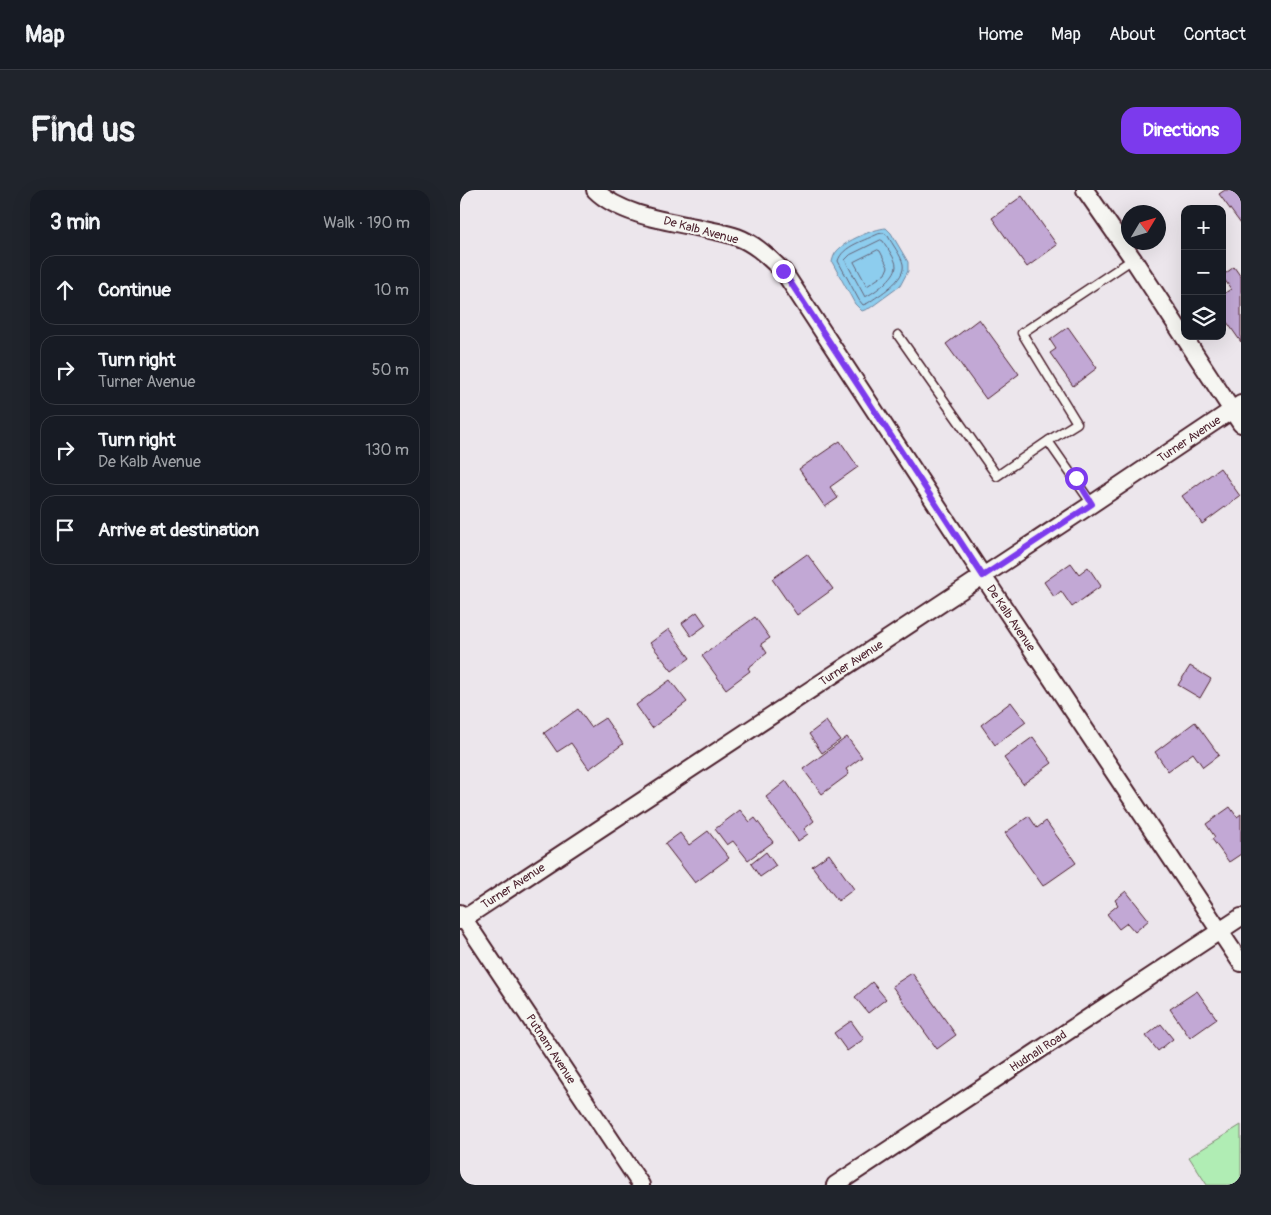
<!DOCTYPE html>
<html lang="en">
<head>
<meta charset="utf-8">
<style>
	:root { --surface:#171b24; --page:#20242c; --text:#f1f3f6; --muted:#9ea1a6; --line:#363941; --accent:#7c3aed }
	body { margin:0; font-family:Pangolin,sans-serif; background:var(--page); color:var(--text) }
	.controls { position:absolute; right:15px; top:15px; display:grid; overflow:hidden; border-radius:10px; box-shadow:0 5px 20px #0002 }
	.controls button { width:45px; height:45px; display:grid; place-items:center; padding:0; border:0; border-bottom:1px solid var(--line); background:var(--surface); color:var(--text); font:25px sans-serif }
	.compass { position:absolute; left:661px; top:15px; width:45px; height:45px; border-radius:50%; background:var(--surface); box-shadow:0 5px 20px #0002; rotate:52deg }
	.stop { position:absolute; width:15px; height:15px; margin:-11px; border:4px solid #7c3aed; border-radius:50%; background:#fff }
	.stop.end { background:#7c3aed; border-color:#fff; box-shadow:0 1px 5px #0008 }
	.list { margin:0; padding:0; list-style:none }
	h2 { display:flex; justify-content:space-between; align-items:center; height:65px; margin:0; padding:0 20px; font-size:21px }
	h2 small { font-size:16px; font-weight:400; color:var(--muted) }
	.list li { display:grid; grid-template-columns:32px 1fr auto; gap:15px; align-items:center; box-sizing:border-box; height:70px; margin:0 10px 10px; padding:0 10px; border:1px solid var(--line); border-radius:15px }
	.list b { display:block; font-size:19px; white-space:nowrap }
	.list p { margin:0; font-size:16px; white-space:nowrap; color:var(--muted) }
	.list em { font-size:16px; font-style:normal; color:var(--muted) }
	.icon { flex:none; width:28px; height:28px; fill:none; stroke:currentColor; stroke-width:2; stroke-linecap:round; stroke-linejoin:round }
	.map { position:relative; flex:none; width:781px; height:995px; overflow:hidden; border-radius:15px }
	header { display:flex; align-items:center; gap:30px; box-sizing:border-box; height:70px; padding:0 25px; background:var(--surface); border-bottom:1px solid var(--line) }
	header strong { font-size:24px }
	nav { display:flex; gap:28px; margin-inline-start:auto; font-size:18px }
	.intro { display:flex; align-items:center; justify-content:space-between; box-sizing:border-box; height:120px; padding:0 30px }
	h1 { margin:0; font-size:35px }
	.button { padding:12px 22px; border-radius:15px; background:var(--accent); color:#fff; font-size:18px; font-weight:700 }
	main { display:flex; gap:30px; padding:0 30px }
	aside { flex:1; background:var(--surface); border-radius:15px; box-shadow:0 5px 20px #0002 }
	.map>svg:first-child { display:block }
	.green { fill:#b0edb4; stroke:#7d8670 }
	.water { fill:#8dcdee; stroke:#7287a0 }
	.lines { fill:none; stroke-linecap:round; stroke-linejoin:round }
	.shore { stroke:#656579; stroke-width:1 }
	.building { fill:#c2a8d5; stroke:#4a1f2b }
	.lane-casing { stroke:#4a1f2b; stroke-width:11 }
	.street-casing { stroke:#4a1f2b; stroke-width:20 }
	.lane { stroke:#f6f6f2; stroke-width:8 }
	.street { stroke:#f6f6f2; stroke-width:16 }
	.route { stroke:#7c3aed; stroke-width:6 }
	.labels { text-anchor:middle; stroke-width:4.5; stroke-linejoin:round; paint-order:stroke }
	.street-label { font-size:12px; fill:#4a1f2b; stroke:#f6f6f2 }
</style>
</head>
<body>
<header>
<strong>Map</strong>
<nav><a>Home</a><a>Map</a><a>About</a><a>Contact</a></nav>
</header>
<div class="intro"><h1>Find us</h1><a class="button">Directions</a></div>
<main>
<aside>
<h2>3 min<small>Walk · 190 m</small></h2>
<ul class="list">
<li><svg class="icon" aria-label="ahead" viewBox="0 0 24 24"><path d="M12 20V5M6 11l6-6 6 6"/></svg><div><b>Continue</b></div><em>10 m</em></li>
<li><svg class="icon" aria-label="right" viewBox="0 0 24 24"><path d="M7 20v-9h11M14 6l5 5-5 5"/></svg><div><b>Turn right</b><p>Turner Avenue</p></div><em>50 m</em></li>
<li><svg class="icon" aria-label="right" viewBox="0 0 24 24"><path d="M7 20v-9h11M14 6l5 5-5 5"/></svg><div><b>Turn right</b><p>De Kalb Avenue</p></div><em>130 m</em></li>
<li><svg class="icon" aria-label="arrive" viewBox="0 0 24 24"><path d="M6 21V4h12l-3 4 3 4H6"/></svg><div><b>Arrive at destination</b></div></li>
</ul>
</aside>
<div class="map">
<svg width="781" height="995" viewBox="0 0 781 995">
	<rect width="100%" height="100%" fill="#ece6ec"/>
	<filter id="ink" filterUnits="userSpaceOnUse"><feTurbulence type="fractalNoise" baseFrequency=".02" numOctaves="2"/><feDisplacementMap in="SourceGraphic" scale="10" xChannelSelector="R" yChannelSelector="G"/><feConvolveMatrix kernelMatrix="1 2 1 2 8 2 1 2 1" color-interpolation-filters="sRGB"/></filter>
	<g filter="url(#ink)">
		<path class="green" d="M 781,935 L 781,995 L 747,995 L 729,967 Z"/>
		<path class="water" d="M 426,38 L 431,43 L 448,72 L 448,81 L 440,96 L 410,118 L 402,121 L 395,114 L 372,72 C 373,68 374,64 377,61 C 385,51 413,39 426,38 Z"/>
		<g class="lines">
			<path class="shore" d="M 424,43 L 428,46 C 432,54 441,65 443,74 C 446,90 419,105 408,113 L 403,115 L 399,110 L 378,71 C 382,56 406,50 418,44 Z
				M 421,50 L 423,51 C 427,58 436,69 436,76 C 436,87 414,103 405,107 L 385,70 L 390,65 Z
				M 418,60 L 420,61 L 428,77 L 425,84 L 407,96 L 394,72 Z"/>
		</g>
		<path class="building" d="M 765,0 L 781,0 L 781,34 L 759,4 Z
			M 562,6 L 597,55 L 567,77 L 532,28 Z
			M 774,77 L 781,87 L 781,152 L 762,125 L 762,105 L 771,99 L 762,86 Z
			M 519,129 L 559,184 L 526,209 L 486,154 Z
			M 608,137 L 637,178 L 613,196 L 590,163 L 596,159 L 590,150 Z
			M 380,251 L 398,277 L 370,297 L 378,308 L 365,317 L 339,279 Z
			M 760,278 L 780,306 L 742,334 L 722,306 Z
			M 347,364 L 373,399 L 337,425 L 312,389 Z
			M 611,373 L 619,384 L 628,377 L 641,396 L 612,417 L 601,401 L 594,407 L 584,392 Z
			M 237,422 L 246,435 L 231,446 L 222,433 Z
			M 295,427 L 310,448 L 301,454 L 307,463 L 288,478 L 290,481 L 266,499 L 242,466 Z
			M 209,439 L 230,468 L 212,481 L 190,453 Z
			M 730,476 L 751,489 L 740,508 L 718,495 Z
			M 210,490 L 227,512 L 192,538 L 176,515 Z
			M 551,512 L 566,532 L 535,555 L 521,535 Z
			M 118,519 L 131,537 L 145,528 L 163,554 L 129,579 L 111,553 L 97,562 L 84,543 Z
			M 366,531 L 380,550 L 362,563 L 349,544 Z
			M 735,532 L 759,565 L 743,577 L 733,563 L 708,581 L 695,562 Z
			M 387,547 L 402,567 L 386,579 L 389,584 L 362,604 L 343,579 Z
			M 573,547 L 592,573 L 563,594 L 544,568 Z
			M 326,591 L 354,631 L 344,639 L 348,644 L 338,651 L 306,607 Z
			M 770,617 L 777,627 L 781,624 L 781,664 L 769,672 L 752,649 L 755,647 L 746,634 Z
			M 280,620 L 290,632 L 295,628 L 313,652 L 288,670 L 273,651 L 267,655 L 255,639 Z
			M 569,626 L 577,638 L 586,631 L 616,673 L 583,696 L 545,643 Z
			M 248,641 L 269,668 L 235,693 L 205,654 L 220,643 L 229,655 Z
			M 306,662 L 316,676 L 300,687 L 291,674 Z
			M 369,664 L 394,699 L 378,711 L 352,676 Z
			M 666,701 L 689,730 L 675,742 L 667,733 L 659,739 L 647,724 L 658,715 L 655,710 Z
			M 452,783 L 496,845 L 477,859 L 432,796 Z
			M 412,792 L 426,809 L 408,823 L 395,807 Z
			M 737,801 L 757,829 L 730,848 L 710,819 Z
			M 391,831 L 404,849 L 387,861 L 374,843 Z
			M 701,834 L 713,849 L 698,861 L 686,846 Z"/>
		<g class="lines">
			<g class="lane-casing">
				<path id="lane" d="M 438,145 L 537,286 L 588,251
					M 632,314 L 588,251 L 617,233 L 562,143 L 673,69"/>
			</g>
			<g class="street-casing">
				<path id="street" d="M 135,0 C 167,32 235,33 277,47 C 296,54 309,68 323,81 L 523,386 L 781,773
					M 625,0 L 673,69 L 781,234
					M 0,723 L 181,995
					M 0,731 L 632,314 L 781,214
					M 375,995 L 781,727"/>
			</g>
			<use href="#lane" class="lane"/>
			<use href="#street" class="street"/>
		</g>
	</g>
	<g class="lines" filter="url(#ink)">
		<path class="route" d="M 323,81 L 523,386 L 632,314 L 616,288"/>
	</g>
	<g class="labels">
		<g class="street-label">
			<text transform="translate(241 40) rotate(15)" y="4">De Kalb Avenue</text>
			<text transform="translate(729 249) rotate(-34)" y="4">Turner Avenue</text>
			<text transform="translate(551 428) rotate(56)" y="4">De Kalb Avenue</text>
			<text transform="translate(391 473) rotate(-33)" y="4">Turner Avenue</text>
			<text transform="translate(53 696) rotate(-33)" y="4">Turner Avenue</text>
			<text transform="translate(91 859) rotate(57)" y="4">Putnam Avenue</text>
			<text transform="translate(578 861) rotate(-33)" y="4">Hudnall Road</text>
		</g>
	</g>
</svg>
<div class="controls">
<button>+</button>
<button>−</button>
<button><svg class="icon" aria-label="layers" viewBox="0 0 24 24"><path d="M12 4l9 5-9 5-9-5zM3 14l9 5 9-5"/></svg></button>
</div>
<svg class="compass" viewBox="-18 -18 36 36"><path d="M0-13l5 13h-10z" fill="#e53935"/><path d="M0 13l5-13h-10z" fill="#9ea1a6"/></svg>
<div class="stop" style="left:616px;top:288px"></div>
<div class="stop end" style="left:323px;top:81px"></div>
</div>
</main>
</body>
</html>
